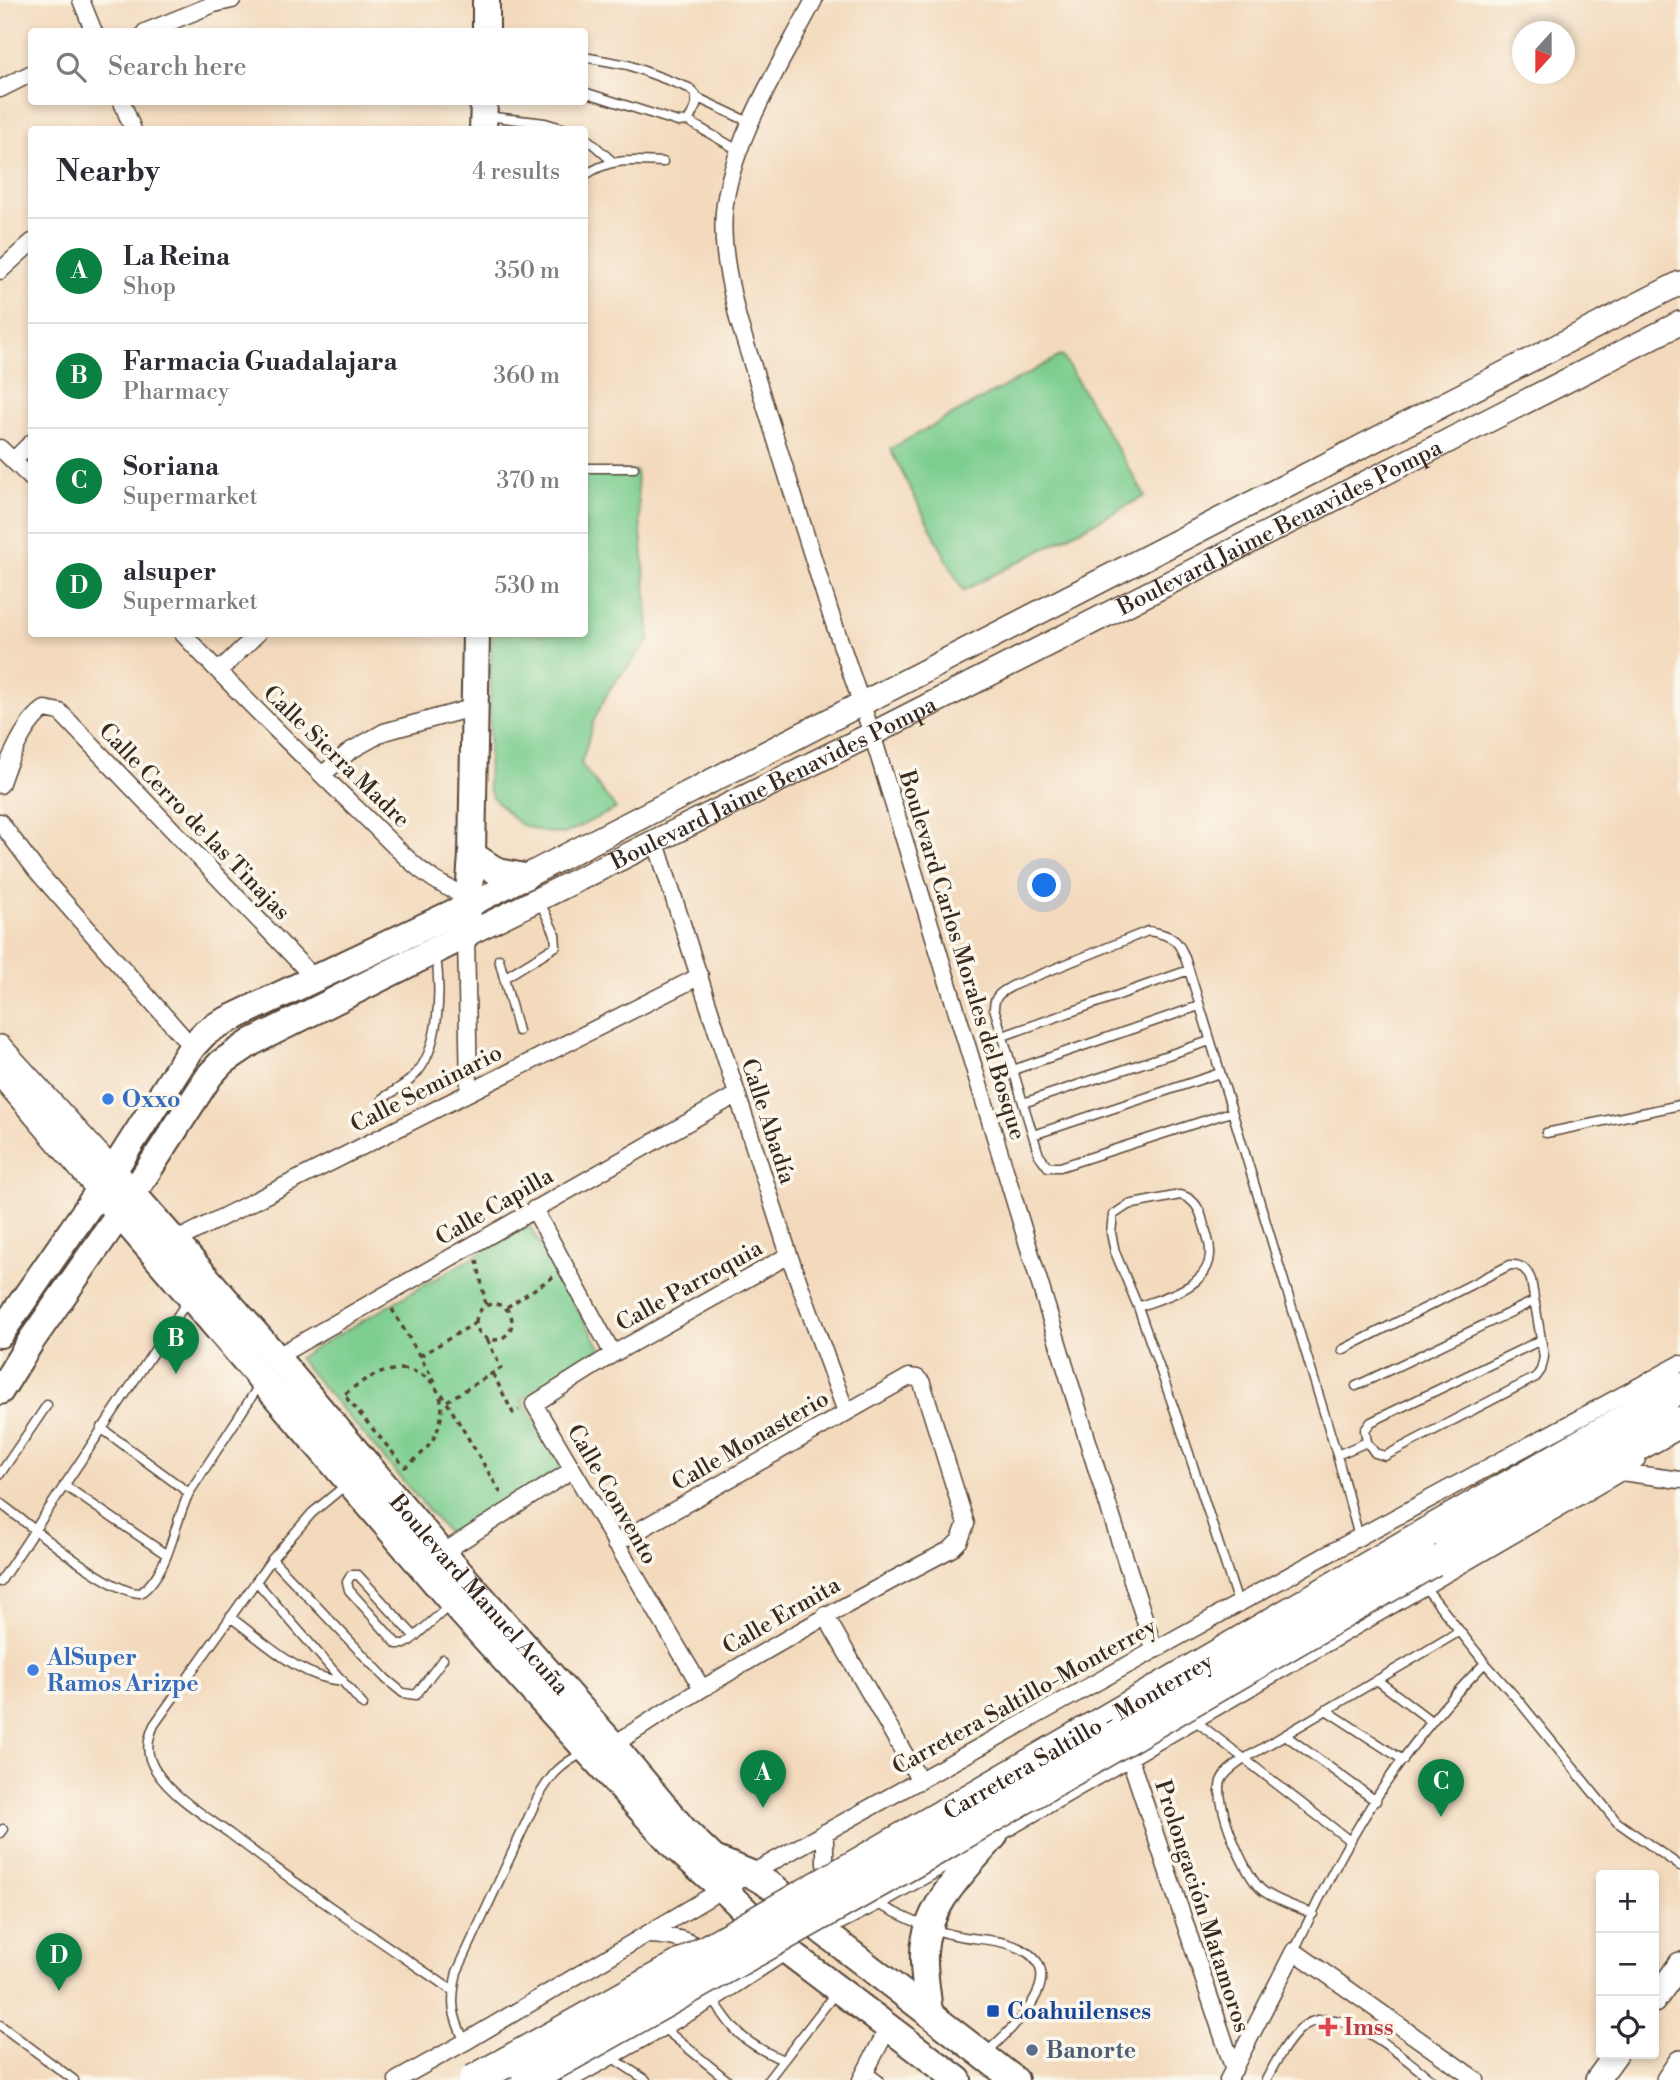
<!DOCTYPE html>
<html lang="en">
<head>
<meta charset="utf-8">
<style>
	:root { --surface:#fff; --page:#f2f2f3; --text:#2b2b33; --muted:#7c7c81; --line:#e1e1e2; --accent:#0b8043 }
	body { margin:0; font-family:"Libre Bodoni",serif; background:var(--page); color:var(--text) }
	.controls { position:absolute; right:21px; bottom:21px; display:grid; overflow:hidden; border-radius:7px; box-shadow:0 4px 10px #0003 }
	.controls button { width:63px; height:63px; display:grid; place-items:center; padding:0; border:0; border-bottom:2px solid var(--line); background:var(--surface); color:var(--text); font:35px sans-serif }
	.compass { position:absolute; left:1512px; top:21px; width:63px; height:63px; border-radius:50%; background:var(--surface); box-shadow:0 4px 10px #0003; rotate:201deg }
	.you { position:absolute; left:1045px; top:886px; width:24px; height:24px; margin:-18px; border:5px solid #fff; border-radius:50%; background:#1a73e8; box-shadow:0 0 0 10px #1a73e833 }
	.badge { display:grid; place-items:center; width:46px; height:46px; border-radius:50%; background:var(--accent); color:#fff; font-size:23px; font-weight:700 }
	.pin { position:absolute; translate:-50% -58px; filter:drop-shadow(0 2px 4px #0008) }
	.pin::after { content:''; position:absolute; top:37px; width:24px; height:21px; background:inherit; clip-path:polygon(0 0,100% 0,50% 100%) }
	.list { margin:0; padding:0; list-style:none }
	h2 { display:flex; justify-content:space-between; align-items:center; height:91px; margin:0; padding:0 28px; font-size:30px }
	h2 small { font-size:23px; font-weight:400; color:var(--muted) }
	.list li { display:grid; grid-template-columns:46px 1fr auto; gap:21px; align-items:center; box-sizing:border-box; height:105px; padding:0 28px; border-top:2px solid var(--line) }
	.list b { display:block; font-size:26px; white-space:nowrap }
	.list p { margin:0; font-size:23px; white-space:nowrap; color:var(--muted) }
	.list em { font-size:23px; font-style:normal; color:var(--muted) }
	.icon { flex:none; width:38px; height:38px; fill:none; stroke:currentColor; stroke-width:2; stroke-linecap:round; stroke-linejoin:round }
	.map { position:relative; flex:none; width:1680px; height:2080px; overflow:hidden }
	.search { position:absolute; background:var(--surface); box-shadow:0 4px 10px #0003; left:28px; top:28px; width:560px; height:77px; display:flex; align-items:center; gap:18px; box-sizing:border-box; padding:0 24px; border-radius:7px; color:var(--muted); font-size:26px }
	.panel { position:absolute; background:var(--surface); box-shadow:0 4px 10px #0003; left:28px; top:126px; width:560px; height:511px; border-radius:7px }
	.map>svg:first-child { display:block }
	.green { fill:#7ccd8f; stroke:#5c7c56; stroke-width:2 }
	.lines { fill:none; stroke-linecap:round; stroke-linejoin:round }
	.lane-casing { stroke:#574436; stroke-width:11 }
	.street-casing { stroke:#574436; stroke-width:19 }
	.secondary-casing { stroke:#574436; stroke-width:26 }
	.primary-casing { stroke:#574436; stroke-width:30 }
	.highway-casing { stroke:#574436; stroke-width:33 }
	.path { stroke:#574436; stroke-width:3.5; stroke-dasharray:5 5; stroke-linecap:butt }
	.lane { stroke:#fff; stroke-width:8 }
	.street { stroke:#fff; stroke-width:16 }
	.secondary { stroke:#fff; stroke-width:23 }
	.primary { stroke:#fff; stroke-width:26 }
	.highway { stroke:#fff; stroke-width:30 }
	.highway-bridge-casing { stroke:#574436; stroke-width:33; stroke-linecap:butt }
	.highway-bridge { stroke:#fff; stroke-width:30 }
	.shop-dot { fill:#3f7fe0; stroke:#fbf7ec; stroke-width:2.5 }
	.transit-dot { fill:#1a4fb4; stroke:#fbf7ec; stroke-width:2.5 }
	.health-dot { fill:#e0444e; stroke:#fbf7ec; stroke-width:2.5 }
	.service-dot { fill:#5c6f8a; stroke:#fbf7ec; stroke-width:2.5 }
	.labels { text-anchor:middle; stroke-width:7; stroke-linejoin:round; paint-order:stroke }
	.street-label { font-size:23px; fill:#3b2a1e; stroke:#fbf7ec }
	.shop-label { font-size:23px; font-weight:bold; fill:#366cbe; stroke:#fbf7ec; text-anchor:start }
	.transit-label { font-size:23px; font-weight:bold; fill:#164399; stroke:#fbf7ec; text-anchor:start }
	.health-label { font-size:23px; font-weight:bold; fill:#be3a42; stroke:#fbf7ec; text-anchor:start }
	.service-label { font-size:23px; font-weight:bold; fill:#4e5e75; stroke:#fbf7ec; text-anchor:start }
</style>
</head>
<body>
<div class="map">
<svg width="1680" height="2080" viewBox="0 0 1680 2080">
	<rect width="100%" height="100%" fill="#fbf7ec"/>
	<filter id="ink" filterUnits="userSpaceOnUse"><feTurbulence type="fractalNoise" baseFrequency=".0143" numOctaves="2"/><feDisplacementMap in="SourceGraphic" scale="14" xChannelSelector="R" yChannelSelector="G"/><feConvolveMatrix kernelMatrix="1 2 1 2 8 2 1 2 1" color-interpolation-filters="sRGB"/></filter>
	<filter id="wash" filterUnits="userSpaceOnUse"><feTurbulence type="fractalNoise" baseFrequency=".00686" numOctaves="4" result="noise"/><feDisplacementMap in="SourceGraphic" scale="28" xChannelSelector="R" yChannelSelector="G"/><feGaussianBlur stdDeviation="1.57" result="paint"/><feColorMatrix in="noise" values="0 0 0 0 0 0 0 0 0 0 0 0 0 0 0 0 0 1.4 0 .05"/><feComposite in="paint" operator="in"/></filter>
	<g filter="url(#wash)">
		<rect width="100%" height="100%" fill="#f3dabd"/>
		<path class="green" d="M 1062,355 L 1145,496 L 963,591 L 890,449 Z
			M 585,471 L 636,471 L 650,640 L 610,688 L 594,720 L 581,764 L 616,809 L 564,834 L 543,832 L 519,824 L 492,797 L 488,786 L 492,634 L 584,634 Z
			M 529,1225 L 601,1349 L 522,1400 L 562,1468 L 451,1537 L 298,1358 Z"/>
	</g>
	<g filter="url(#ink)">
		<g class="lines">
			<g class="lane-casing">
				<path id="lane" d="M 584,57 L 628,65 L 689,88 L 696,95 L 696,106 L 688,121 L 678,122 L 584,92
					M 698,98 L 751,123
					M 486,116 L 545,123 L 569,130
					M 688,121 L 738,150
					M 584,136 L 612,161
					M 584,176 C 611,157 632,161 663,162
					M 584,468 L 634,468
					M 499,959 L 518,1031
					M 504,978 L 556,946 L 555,934 L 540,902
					M 1003,1036 L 1189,970
					M 1013,1070 L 1199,1006
					M 383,1098 C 394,1091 406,1085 414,1076 C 440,1050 441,991 436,956
					M 1023,1103 L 1210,1041
					M 1231,1112 L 1060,1167 L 1048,1167 L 1039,1155 L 994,1008 C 994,994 1004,991 1014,985 L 1148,931 C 1177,935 1181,944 1189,970 L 1337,1455 L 1359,1537
					M 1546,1133 L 1680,1105
					M 1033,1135 L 1220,1073
					M 1138,1307 C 1163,1297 1208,1288 1210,1255 C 1211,1244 1206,1232 1203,1222 C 1200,1209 1194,1198 1180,1195 L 1128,1205 L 1113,1215 L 1111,1233 L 1115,1252 L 1138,1307 L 1177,1417 L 1238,1603
					M 1342,1350 L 1510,1265 C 1522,1264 1527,1270 1531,1280 L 1544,1357 L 1541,1370 L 1536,1377 L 1385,1456 L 1375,1453 L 1367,1442 L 1365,1430 L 1371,1422 L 1541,1340
					M 1356,1386 L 1534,1301
					M 101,1428 L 189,1493
					M 1337,1455 L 1367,1442
					M 0,1474 L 47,1405
					M 347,1484 L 312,1513 L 272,1559 L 154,1725 C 147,1741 145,1755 156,1771 C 173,1797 204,1815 229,1833 C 302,1889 377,1939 453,1991
					M 64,1485 L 167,1555
					M 0,1503 C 27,1523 112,1595 141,1593 C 171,1569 173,1525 189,1493 L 260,1384
					M 272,1559 L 386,1679 L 403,1693 L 416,1695 L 443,1659
					M 256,1581 L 363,1705
					M 0,1582 L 188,1300
					M 1424,1586 L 1485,1663
					M 230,1617 C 265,1642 299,1678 343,1681
					M 415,1637 L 358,1575 L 351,1575 L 347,1582 L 349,1590 L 397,1644 L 405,1644 L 411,1640 L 450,1605
					M 1377,1680 L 1431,1721
					M 1326,1710 L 1403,1760
					M 1193,1719 L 1350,1841
					M 1285,1735 L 1376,1801
					M 0,1833 L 3,1829
					M 875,1903 C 899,1914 924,1928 950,1934 C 972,1940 998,1938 1019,1948 C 1076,1974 1009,2031 985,2054
					M 1313,1914 C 1297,1907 1277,1901 1263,1891 C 1245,1878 1214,1802 1221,1781 C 1225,1771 1236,1765 1244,1759 L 1460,1631
					M 1294,1951 C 1312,1914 1329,1876 1350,1841 C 1387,1776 1432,1716 1485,1663 L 1519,1701 L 1617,1822 L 1680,1866
					M 713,1999 C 735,2034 745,2043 783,2060
					M 0,2025 L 74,2080
					M 662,2027 L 727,2080
					M 465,2042 C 452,2015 450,2002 457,1972 L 537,1799 C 551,1775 559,1765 585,1752
					M 611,2057 L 646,2080
					M 867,2071 L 879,2080
					M 768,2080 L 837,1991
					M 1266,2080 C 1275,2063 1285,2044 1299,2030 C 1336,1994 1403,2058 1432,2080"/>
			</g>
			<g class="street-casing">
				<path id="street" d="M 81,0 L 94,32
					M 814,0 C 782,62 730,143 724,212 C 721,248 730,284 738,319 L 830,612 L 872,734 L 1093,1458 L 1154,1649
					M 145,32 L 214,4 L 232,0
					M 0,89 L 32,73
					M 122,102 L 133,130
					M 0,271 L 32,242
					M 0,448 L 32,479
					M 13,461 L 32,442
					M 183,634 C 240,695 300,754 360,812 C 393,843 425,884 469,896
					M 219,671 L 257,634
					M 322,775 L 350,751 L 384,732 L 475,707
					M 0,785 C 7,763 26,720 45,709 L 60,712 L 315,979
					M 0,822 L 36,870 L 192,1047
					M 656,843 L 789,1255 L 846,1412
					M 466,935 L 469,1091
					M 534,1209 L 613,1354
					M 175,1241 L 700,976
					M 276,1357 L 736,1095
					M 1621,1472 L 1680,1480
					M 436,1557 L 572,1470
					M 825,1615 L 920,1781
					M 701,1687 L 534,1404 L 613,1354 L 789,1255
					M 607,1746 L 613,1745 C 723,1673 834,1610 951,1549 L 960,1540 L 966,1524 L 922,1383 L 917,1378 L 909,1377 L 615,1544
					M 1129,1756 L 1234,2070
					M 825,1832 L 825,1864 L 835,1883
					M 824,1929 L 875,1903 L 994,1836 L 1621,1472 L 1637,1459
					M 648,1935 C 672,1936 689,1939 708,1954
					M 397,2080 L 465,2042 L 723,1889 L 1359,1537 L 1680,1364
					M 569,2080 L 713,1999 L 792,1947
					M 861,2080 L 889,2026
					M 1228,2080 L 1294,1951 L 1476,2080"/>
			</g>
			<g class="secondary-casing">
				<g id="secondary">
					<path d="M 468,906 L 1680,283"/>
					<path id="s1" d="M 466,935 L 872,734 L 1680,323"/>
					<path d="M 0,1047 L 113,1171"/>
					<path d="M 0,1074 L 99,1190"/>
					<path d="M 1654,2001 L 1680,1964"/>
					<path d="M 1597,2080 L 1616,2054"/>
					<path d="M 1668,2080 L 1680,2062"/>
				</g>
			</g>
			<g class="primary-casing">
				<g id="primary">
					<path d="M 486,32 L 486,0"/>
					<path d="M 483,130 L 484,102"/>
					<path d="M 472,855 L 498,872 L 524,877"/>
					<path id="s2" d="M 113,1171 L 276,1357 L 442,1553 L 613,1745 L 683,1829 L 714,1859 L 751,1874 L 776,1889 L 821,1930 L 1015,2080"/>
					<path d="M 99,1190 L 453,1603 L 676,1848 L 723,1889 L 786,1950 L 958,2080"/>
					<path d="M 0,1334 L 113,1171 L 192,1047 L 205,1033 L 219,1024 L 468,906"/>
					<path d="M 0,1391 L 31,1341 L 119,1215 L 210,1075 L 221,1063 L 252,1042 L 466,935 L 472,855 L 476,634"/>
					<path d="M 929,2012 C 927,1993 923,1971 924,1952 C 926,1905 965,1870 994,1836"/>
				</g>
			</g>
			<g class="highway-casing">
				<path id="highway" d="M 1428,1532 L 1680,1388
					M 1433,1561 L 1680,1422"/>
			</g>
			<path class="path" d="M 477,1260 L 486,1306
				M476 1322a18 18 0 1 1 36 0a18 18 0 1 1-36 0Z
				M 507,1307 L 553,1277
				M 392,1309 L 436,1384
				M 420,1356 L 475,1323
				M 402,1369 C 447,1374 452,1418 426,1449 C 420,1456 412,1462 405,1467 L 344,1395 C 361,1380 380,1370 402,1369 Z
				M 493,1374 L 513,1413 L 519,1410
				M 442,1394 L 502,1495
				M 447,1401 L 501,1368 L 487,1339"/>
			<use href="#lane" class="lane"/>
			<use href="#street" class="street"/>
			<use href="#secondary" class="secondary"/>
			<use href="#primary" class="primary"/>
			<use href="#highway" class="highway"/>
			<g class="highway-bridge-casing">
				<g id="highway-bridge">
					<path id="s3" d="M 474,2080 C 795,1903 1111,1717 1428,1532"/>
					<path d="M 527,2080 L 934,1851 L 1433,1561"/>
				</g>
			</g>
			<use href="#highway-bridge" class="highway-bridge"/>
		</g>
	</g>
	<g class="shop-dot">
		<circle cx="108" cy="1099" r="7"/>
		<circle cx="33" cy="1670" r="7"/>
	</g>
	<rect class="transit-dot" x="986" y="2004" width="14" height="14" rx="3.5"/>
	<path class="health-dot" d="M1324.5 2016.5h7v7h7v7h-7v7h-7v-7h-7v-7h7z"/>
	<circle class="service-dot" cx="1032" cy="2050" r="7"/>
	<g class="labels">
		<g class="street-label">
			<text dy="8" stroke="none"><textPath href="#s1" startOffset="910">Boulevard Jaime Benavides Pompa</textPath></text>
			<text transform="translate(337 756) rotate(44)" y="8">Calle Sierra Madre</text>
			<text dy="8" stroke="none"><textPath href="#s1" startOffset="343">Boulevard Jaime Benavides Pompa</textPath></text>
			<text transform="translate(195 821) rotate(46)" y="8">Calle Cerro de las Tinajas</text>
			<text transform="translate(963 955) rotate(73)" y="8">Boulevard Carlos Morales del Bosque</text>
			<text transform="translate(426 1088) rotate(-27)" y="8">Calle Seminario</text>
			<text transform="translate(769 1121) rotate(72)" y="8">Calle Abadía</text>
			<text transform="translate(494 1206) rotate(-30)" y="8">Calle Capilla</text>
			<text transform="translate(689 1285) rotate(-29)" y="8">Calle Parroquia</text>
			<text transform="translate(750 1440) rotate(-30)" y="8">Calle Monasterio</text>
			<text transform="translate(613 1494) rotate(60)" y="8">Calle Convento</text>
			<text dy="8" stroke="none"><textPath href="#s2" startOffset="560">Boulevard Manuel Acuña</textPath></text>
			<text transform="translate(781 1615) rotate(-30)" y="8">Calle Ermita</text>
			<text transform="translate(1024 1696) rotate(-29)" y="8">Carretera Saltillo-Monterrey</text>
			<text dy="8" stroke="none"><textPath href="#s3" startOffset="695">Carretera Saltillo - Monterrey</textPath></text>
			<text transform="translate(1203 1906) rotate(72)" y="8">Prolongación Matamoros</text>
		</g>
		<g class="shop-label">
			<text x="122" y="1107">Oxxo</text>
			<text x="47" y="1665">AlSuper<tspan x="47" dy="26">Ramos Arizpe</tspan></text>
		</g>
		<g class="transit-label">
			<text x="1007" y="2019">Coahuilenses</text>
		</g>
		<g class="health-label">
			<text x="1344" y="2035">Imss</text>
		</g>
		<g class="service-label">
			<text x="1046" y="2058">Banorte</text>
		</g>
	</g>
</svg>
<div class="controls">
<button>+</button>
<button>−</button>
<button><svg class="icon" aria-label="locate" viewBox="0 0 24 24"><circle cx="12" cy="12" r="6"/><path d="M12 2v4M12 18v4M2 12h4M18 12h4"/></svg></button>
</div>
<svg class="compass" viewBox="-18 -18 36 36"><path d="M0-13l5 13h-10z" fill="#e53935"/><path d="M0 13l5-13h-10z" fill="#7c7c81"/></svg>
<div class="you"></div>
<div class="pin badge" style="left:763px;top:1808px">A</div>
<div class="pin badge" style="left:176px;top:1374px">B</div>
<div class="pin badge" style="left:1441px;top:1817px">C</div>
<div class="pin badge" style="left:59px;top:1991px">D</div>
<div class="search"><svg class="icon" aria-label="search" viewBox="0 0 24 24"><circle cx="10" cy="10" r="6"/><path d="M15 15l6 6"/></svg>Search here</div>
<section class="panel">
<h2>Nearby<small>4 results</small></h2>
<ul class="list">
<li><span class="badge">A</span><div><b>La Reina</b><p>Shop</p></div><em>350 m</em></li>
<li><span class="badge">B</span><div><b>Farmacia Guadalajara</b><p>Pharmacy</p></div><em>360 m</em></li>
<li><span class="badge">C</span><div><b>Soriana</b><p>Supermarket</p></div><em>370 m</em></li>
<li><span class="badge">D</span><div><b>alsuper</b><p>Supermarket</p></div><em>530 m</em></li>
</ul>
</section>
</div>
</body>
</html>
